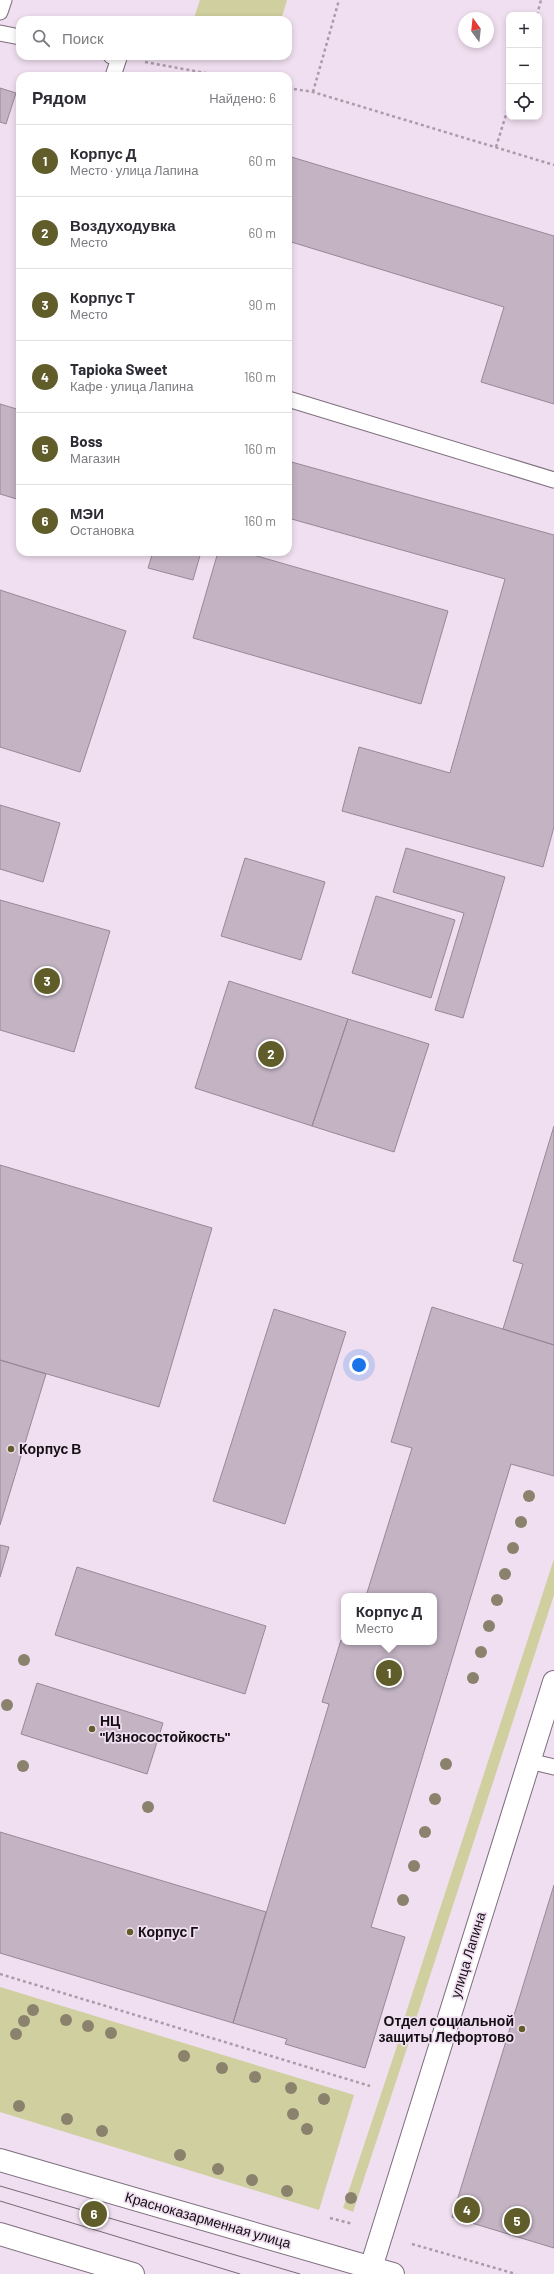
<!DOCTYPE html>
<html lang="ru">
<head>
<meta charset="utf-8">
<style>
	:root { --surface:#fff; --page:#f7f7f7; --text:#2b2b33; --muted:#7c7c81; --line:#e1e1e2; --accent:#605d2a }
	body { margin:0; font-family:Barlow,sans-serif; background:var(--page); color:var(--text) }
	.controls { position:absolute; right:12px; top:12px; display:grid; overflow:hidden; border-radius:8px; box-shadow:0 2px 6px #0003 }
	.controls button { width:36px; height:36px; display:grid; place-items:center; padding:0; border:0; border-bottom:1px solid var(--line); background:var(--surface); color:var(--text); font:20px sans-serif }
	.compass { position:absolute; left:458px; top:12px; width:36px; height:36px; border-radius:50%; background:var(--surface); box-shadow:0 2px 6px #0003; rotate:345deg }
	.you { position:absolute; left:359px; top:1365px; width:14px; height:14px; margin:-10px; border:3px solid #fff; border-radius:50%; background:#1a73e8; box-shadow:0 0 0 6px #1a73e833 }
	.badge { display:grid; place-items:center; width:26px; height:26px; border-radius:50%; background:var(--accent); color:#fff; font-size:13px; font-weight:700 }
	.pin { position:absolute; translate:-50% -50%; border:2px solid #fff; box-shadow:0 1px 4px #0006 }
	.popup { position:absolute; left:341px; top:1593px; width:96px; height:52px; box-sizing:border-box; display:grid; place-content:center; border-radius:8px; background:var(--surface); filter:drop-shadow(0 1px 3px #0005); font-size:13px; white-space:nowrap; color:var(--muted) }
	.popup b { font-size:15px; color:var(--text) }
	.popup::after { content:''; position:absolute; left:50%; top:100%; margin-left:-8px; border:8px solid transparent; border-top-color:var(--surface) }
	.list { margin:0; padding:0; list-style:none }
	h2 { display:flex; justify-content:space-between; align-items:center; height:52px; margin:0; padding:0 16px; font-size:17px }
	h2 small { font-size:13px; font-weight:400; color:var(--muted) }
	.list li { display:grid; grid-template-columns:26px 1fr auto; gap:12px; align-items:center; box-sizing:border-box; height:72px; padding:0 16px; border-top:1px solid var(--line) }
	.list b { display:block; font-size:15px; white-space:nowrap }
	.list p { margin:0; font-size:13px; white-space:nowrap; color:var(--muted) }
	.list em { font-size:13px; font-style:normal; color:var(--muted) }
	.icon { flex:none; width:22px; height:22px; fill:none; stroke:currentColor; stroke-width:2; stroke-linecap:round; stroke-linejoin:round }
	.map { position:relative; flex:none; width:554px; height:2274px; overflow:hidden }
	.search { position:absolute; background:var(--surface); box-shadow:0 2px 6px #0003; left:16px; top:16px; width:276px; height:44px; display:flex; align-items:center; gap:10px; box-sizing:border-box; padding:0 14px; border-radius:12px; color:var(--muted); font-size:15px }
	.panel { position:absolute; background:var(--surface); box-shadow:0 2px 6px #0003; left:16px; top:72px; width:276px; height:484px; border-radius:12px }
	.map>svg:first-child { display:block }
	.green { fill:#d0cf9f }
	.building { fill:#c3b3c3; stroke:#978897 }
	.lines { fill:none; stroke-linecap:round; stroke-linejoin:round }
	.lane-casing { stroke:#7d6e7d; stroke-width:17 }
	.street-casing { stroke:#7d6e7d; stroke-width:24 }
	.secondary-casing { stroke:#7d6e7d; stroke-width:24 }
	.path { stroke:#a99ca9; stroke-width:2.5; stroke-dasharray:3 3; stroke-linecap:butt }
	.lane { stroke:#fff; stroke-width:15 }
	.street { stroke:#fff; stroke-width:22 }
	.secondary { stroke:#fff; stroke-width:22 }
	.tram { stroke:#746974; stroke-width:1 }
	.tree { fill:#8b826e }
	.poi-dot { fill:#605d2a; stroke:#f0dff0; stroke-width:1.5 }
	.labels { text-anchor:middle; stroke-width:3.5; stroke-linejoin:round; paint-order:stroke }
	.poi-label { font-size:14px; font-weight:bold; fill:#150f15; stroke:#f0dff0; text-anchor:start }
	.street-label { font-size:14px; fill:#150f15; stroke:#f0dff0 }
</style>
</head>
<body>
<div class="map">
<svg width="554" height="2274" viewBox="0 0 554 2274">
	<rect width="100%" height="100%" fill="#f0dff0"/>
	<path class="green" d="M 200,0 L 287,0 L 281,20 L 201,20 L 194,18 Z
		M 554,1559 L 554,1595 L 415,2022 L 404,2019 Z
		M 0,1987 L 354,2095 L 319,2210 L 0,2112 Z
		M 401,2034 L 411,2036 L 353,2212 L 343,2208 Z"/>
	<path class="building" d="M 0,88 L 16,93 L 6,124 L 0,122 Z
		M 288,156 L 554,236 L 554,404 L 481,382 L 504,307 L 288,241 Z
		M 0,404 L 20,410 L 20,500 L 0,494 Z
		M 288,461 L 554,535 L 554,827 L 543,867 L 342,811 L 359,747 L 450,773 L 505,579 L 288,518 Z
		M 153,552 L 201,552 L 193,580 L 148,568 Z
		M 218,552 L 243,552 L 448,611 L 421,704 L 193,638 Z
		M 0,590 L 126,631 L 80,772 L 0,747 Z
		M 0,805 L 60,823 L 43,882 L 0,869 Z
		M 406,848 L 505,877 L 463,1018 L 435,1010 L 464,913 L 393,892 Z
		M 245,858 L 325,882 L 301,960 L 221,936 Z
		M 376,896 L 455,920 L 431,998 L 352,973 Z
		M 0,900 L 110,931 L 74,1052 L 0,1030 Z
		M 229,981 L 348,1019 L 312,1126 L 195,1088 Z
		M 348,1019 L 429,1044 L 394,1152 L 312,1126 Z
		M 554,1126 L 554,1345 L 503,1329 L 523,1264 L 513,1261 Z
		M 0,1165 L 212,1228 L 159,1407 L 0,1360 Z
		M 432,1307 L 554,1345 L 554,1476 L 511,1464 L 371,1927 L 405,1937 L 365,2068 L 285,2044 L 287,2039 L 233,2023 L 329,1704 L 322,1702 L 341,1640 L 352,1644 L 352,1642 L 434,1642 L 434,1596 L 366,1596 L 412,1448 L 391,1442 Z
		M 274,1309 L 346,1332 L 285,1524 L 213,1501 Z
		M 0,1360 L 46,1374 L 0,1525 Z
		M 0,1545 L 9,1547 L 0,1577 Z
		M 77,1567 L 266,1626 L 245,1694 L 55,1635 Z
		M 37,1683 L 163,1723 L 147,1774 L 21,1734 Z
		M 0,1832 L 266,1912 L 233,2023 L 0,1953 Z
		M 554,1885 L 554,2248 L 452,2217 Z"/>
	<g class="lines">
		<g class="lane-casing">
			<path id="lane" d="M 0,12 L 4,0
				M 0,33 L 20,37
				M 111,56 L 119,58 L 113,76
				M 288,399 L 554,480
				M 529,1761 L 554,1767"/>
		</g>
		<g class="street-casing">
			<path id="street" d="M 369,2274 L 554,1682"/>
		</g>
		<g class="secondary-casing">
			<path id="secondary" d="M 0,2160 L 393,2274
				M 0,2234 L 133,2274"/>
		</g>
		<path class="path" d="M 537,15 L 541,0
			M 145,62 L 222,76
			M 288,88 L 313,92 L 554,165
			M 313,92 L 339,0
			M 496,147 L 509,105
			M 0,1974 L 370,2086
			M 330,2218 L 353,2224
			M 412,2244 L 516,2274"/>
		<use href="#lane" class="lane"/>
		<use href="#street" class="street"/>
		<use href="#secondary" class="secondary"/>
		<path class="tram" d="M 0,2186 L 300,2274
			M 0,2201 L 240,2274"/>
	</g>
	<g class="tree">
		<circle cx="529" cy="1496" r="6"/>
		<circle cx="521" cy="1522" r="6"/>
		<circle cx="513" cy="1548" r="6"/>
		<circle cx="505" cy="1574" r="6"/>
		<circle cx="497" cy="1600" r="6"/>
		<circle cx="489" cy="1626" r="6"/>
		<circle cx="481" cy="1652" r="6"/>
		<circle cx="24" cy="1660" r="6"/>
		<circle cx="473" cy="1678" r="6"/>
		<circle cx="7" cy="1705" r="6"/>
		<circle cx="446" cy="1764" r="6"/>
		<circle cx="23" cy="1766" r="6"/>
		<circle cx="435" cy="1799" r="6"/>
		<circle cx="148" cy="1807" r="6"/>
		<circle cx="425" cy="1832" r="6"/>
		<circle cx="414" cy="1866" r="6"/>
		<circle cx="403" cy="1900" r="6"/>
		<circle cx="33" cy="2010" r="6"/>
		<circle cx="66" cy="2020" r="6"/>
		<circle cx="24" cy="2021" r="6"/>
		<circle cx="88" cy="2026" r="6"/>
		<circle cx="111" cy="2033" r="6"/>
		<circle cx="16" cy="2034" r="6"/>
		<circle cx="184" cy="2056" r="6"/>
		<circle cx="222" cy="2068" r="6"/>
		<circle cx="255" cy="2077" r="6"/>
		<circle cx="291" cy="2088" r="6"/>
		<circle cx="324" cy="2099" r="6"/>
		<circle cx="19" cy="2106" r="6"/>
		<circle cx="293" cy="2114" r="6"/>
		<circle cx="67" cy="2119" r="6"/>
		<circle cx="307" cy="2129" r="6"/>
		<circle cx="102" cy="2131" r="6"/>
		<circle cx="180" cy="2155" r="6"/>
		<circle cx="218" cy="2169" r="6"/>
		<circle cx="252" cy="2180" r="6"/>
		<circle cx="287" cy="2191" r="6"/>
		<circle cx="351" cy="2198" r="6"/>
	</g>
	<g class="poi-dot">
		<circle cx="11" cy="1449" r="4"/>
		<circle cx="92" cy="1729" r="4"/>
		<circle cx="130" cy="1932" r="4"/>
		<circle cx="522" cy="2029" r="4"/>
	</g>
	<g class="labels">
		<g class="poi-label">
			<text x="19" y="1454">Корпус В</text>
			<text x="100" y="1726">НЦ<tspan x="100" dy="16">"Износостойкость"</tspan></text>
			<text x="138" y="1937">Корпус Г</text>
			<text x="514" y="2026" text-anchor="end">Отдел социальной<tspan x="514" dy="16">защиты Лефортово</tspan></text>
		</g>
		<g class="street-label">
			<text transform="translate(468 1955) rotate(-73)" y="5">улица Лапина</text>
			<text transform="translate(208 2220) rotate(16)" y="5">Красноказарменная улица</text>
		</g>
	</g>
</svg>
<div class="controls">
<button>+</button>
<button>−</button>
<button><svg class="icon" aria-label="locate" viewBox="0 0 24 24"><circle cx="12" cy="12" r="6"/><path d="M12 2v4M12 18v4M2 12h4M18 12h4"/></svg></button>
</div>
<svg class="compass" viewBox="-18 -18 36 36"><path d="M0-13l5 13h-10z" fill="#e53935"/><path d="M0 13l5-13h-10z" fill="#7c7c81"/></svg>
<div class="you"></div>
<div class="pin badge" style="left:389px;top:1673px">1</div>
<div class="popup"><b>Корпус Д</b>Место</div>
<div class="pin badge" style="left:271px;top:1054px">2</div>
<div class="pin badge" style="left:47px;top:981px">3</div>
<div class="pin badge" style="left:467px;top:2210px">4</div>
<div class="pin badge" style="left:517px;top:2221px">5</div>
<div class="pin badge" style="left:94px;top:2214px">6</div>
<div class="search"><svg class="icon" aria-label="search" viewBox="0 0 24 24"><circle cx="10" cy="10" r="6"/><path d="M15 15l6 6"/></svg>Поиск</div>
<section class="panel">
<h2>Рядом<small>Найдено: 6</small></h2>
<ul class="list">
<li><span class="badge">1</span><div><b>Корпус Д</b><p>Место · улица Лапина</p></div><em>60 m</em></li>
<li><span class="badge">2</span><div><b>Воздуходувка</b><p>Место</p></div><em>60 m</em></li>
<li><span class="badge">3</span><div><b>Корпус Т</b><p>Место</p></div><em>90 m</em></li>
<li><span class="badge">4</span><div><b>Tapioka Sweet</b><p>Кафе · улица Лапина</p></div><em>160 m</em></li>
<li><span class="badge">5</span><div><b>Boss</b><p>Магазин</p></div><em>160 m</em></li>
<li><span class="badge">6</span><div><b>МЭИ</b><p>Остановка</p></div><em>160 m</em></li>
</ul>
</section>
</div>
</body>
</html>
